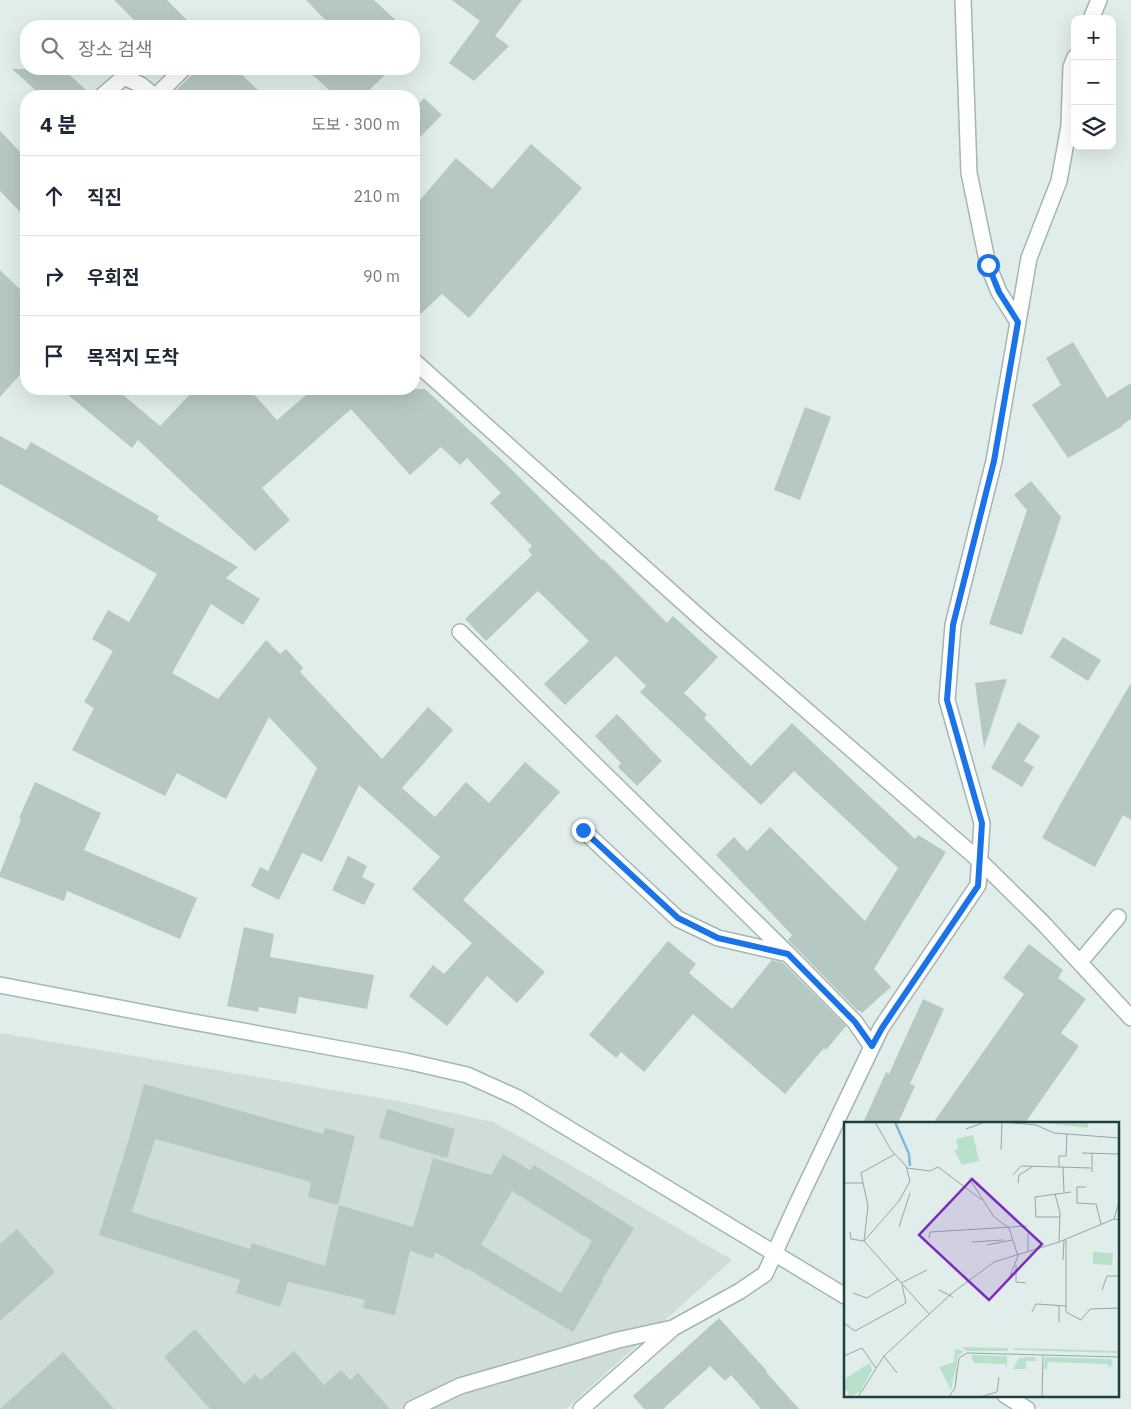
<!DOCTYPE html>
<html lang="ko">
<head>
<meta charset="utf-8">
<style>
	:root { --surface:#fff; --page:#f2f2f3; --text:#1f2937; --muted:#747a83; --line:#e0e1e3 }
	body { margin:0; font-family:"IBM Plex Sans","Noto Sans KR",sans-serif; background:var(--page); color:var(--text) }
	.controls { position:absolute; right:15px; top:15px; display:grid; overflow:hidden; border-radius:10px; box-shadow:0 5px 20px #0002 }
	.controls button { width:45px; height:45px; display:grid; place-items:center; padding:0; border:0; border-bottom:1px solid var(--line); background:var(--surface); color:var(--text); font:25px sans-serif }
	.stop { position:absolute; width:15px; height:15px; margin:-11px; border:4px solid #1a73e8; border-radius:50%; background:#fff }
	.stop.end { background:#1a73e8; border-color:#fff; box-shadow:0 1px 5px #0008 }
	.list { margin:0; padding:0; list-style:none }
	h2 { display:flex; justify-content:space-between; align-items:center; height:65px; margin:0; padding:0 20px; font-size:21px }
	h2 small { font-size:16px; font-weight:400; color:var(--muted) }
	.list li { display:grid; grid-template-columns:32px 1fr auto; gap:15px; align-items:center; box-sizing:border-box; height:80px; padding:0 20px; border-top:1px solid var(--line) }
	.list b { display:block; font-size:19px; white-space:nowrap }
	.list em { font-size:16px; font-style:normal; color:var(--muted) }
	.icon { flex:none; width:28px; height:28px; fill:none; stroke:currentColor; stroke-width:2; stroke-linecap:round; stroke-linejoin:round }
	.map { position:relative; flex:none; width:1131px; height:1409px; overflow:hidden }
	.search { position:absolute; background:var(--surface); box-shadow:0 5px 20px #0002; left:20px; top:20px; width:400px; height:55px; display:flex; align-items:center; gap:12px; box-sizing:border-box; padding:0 18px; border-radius:20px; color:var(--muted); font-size:19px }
	.panel { position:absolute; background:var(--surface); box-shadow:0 5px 20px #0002; left:20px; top:90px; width:400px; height:305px; border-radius:20px }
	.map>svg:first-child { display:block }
	.built { fill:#cfddda }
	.building { fill:#b6c8c4; fill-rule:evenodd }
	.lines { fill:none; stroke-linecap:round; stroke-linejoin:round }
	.minor-casing { stroke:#a3b6b3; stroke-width:18 }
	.secondary-casing { stroke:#9ebab6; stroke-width:18 }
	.minor { stroke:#fff; stroke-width:15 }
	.secondary { stroke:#fff; stroke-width:15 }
	.route { stroke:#1a73e8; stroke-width:6 }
	.inset-river { fill:none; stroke:#82b9d8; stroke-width:2.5 }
	.inset-road { fill:none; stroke:#93a8a5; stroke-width:1 }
	.view { fill:#7b2cbf; fill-opacity:0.15; stroke:#7b2cbf; stroke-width:2.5 }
	.inset-edge { fill:none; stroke:#1f403e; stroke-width:2.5 }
</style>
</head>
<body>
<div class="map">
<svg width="1131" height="1409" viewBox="0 0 1131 1409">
	<rect width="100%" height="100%" fill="#e1edea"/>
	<path class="built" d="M 0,1033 L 403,1102 L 493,1122 L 567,1163 L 732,1260 L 566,1409 L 0,1409 Z"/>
	<path class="building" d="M 114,0 L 167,0 L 193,26 L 140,26 Z
		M 306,0 L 374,0 L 402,26 L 331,26 Z
		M 452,0 L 522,0 L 495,36 L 509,46 L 474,81 L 449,63 L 480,21 Z
		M 12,69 L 63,69 L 93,96 L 42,96 Z
		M 198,69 L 236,69 L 264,96 L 170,96 Z
		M 306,69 L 391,69 L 363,96 L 336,96 Z
		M 424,98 L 442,115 L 414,143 L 414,109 Z
		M 0,131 L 26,158 L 26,218 L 0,191 Z
		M 531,144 L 582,188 L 469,318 L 442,294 L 414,320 L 414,207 L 456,158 L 492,189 Z
		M 0,270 L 26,295 L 26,368 L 0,397 Z
		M 1073,342 L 1107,398 L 1131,383 L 1131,419 L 1122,425 L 1123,426 L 1068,458 L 1032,405 L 1061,385 L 1046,358 Z
		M 61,389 L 116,389 L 160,426 L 195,389 L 249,389 L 277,420 L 313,389 L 425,389 L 507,465 L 602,560 L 603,559 L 667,623 L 673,616 L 718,657 L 684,693 L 707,715 L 704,718 L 751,766 L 792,723 L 915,839 L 918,835 L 946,852 L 874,969 L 891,987 L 862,1013 L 859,1010 L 858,1011 L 788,940 L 792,935 L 716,855 L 734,837 L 747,851 L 770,827 L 865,921 L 898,868 L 794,771 L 761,805 L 640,692 L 646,686 L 616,656 L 565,705 L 544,684 L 589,641 L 538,591 L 486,641 L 465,619 L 532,555 L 528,550 L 532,546 L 490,503 L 501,493 L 467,458 L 460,465 L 441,447 L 410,475 L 351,409 L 262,488 L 290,520 L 255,551 L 138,440 L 132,448 Z
		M 805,407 L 831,417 L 800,500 L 774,490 Z
		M 0,436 L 26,450 L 31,442 L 159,516 L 157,520 L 238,567 L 226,578 L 260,599 L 243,625 L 211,604 L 172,673 L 218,699 L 266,640 L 280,654 L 286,649 L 303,668 L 300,672 L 382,759 L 428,707 L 453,730 L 402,788 L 435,817 L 466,782 L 489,803 L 525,762 L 560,792 L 463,900 L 545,972 L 517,1003 L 487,976 L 447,1026 L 409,996 L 433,965 L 444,974 L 472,943 L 412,889 L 440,857 L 359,785 L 322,862 L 302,853 L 279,900 L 251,886 L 260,867 L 268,871 L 317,768 L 269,717 L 226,799 L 177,773 L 165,796 L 72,750 L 94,708 L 84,702 L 113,651 L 92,639 L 108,610 L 129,622 L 157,574 L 0,484 Z
		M 1031,481 L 1061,517 L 1022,635 L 989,624 L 1027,510 L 1014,495 Z
		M 1063,637 L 1101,660 L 1088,681 L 1050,657 Z
		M 1007,679 L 984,748 L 975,683 Z
		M 1131,683 L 1131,820 L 1123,815 L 1095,867 L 1042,838 L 1066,794 Z
		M 617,714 L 662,761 L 637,786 L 618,767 L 621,763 L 595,736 Z
		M 1018,722 L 1040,736 L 1024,761 L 1034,767 L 1022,787 L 991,768 Z
		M 35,782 L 101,813 L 84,850 L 197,898 L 180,939 L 67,891 L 64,901 L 0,877 L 0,873 L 21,819 L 19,818 Z
		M 348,856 L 367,866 L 362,877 L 375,884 L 364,905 L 332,890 Z
		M 244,927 L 274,934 L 270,957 L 374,975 L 367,1009 L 299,997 L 296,1014 L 259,1007 L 258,1012 L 227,1006 Z
		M 668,941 L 696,964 L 689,973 L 732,1009 L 772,960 L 783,963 L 846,1026 L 826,1050 L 824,1048 L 785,1094 L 693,1014 L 644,1072 L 621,1052 L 616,1058 L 589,1035 Z
		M 1029,944 L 1063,970 L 1058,978 L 1086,999 L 1061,1033 L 1079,1046 L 1025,1123 L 933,1123 L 1024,994 L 1003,978 Z
		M 923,999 L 944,1009 L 910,1084 L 915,1086 L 898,1123 L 863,1123 L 886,1072 L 889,1074 Z
		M 144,1084 L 323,1134 L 325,1128 L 355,1136 L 338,1205 L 308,1197 L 311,1182 L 155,1139 L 132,1212 L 250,1249 L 252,1243 L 325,1266 L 339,1205 L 413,1227 L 433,1158 L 491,1175 L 503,1154 L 530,1170 L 534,1165 L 634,1228 L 602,1280 L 603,1281 L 573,1332 L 468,1269 L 467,1270 L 435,1252 L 433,1259 L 410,1251 L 395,1315 L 363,1308 L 365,1300 L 288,1282 L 280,1307 L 236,1293 L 240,1280 L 99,1235 L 131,1132 ZM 512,1191 L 592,1241 L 561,1293 L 481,1245 Z
		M 387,1109 L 455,1129 L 447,1158 L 379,1138 Z
		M 17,1229 L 55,1272 L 0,1321 L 0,1244 Z
		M 719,1318 L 767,1371 L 766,1372 L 799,1409 L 761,1409 L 731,1375 L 725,1381 L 710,1366 L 663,1409 L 644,1409 L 633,1396 Z
		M 195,1329 L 244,1384 L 255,1374 L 261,1380 L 294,1351 L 324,1385 L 341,1370 L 350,1380 L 358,1373 L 390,1409 L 210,1409 L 164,1357 Z
		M 63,1352 L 114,1409 L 0,1409 Z"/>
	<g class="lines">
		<g class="minor-casing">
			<path id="minor" d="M 963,0 L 969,173 L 988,265 L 999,292 L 1018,322
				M 1091,19 L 1099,0
				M 102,96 L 124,77 L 141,85 L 154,96
				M 156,96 L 183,69
				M 414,361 L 706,623 L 980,861 L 1043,923 L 1131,1018
				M 460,632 L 788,954
				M 583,830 L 678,919 L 718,938 L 788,954 L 855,1022 L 872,1047
				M 1080,962 L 1118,917
				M 412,1409 L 460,1386 L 618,1340 L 673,1328 L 740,1291 L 765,1274 L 796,1206 L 881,1028 L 978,885 L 982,823 L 947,700 L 953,625 L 994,461 L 1029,258 L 1059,181 L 1069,126 L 1071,67 L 1075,57
				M 581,1409 L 672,1329"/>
		</g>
		<g class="secondary-casing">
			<path id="secondary" d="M 0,985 L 177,1019 L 406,1061 L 467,1075 L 518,1098 L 845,1296
				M 1005,1395 L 1027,1409"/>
		</g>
		<use href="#minor" class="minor"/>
		<use href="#secondary" class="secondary"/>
	</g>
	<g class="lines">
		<path class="route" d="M 583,830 L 678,918 L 718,938 L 788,954 L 855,1022 L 872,1046 L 882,1028 L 978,886 L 982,823 L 947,700 L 953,625 L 994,461 L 1018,322 L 999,292 L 988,265"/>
	</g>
	<g transform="translate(844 1122)">
		<rect width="275" height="275" fill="#e1edea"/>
		<path d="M 195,0 L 244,0 L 244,6 ZM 129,13 L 135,39 L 118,43 L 110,28 L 114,27 L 112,17 ZM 249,130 L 269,131 L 268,143 L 249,142 ZM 118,225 L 164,226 L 164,229 L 122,229 ZM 170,226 L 275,229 L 275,231 L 170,228 ZM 111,227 L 120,229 L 113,235 L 112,256 L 111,261 L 111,247 L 107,268 L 95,245 L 110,240 ZM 127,233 L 163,234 L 163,246 L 161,242 L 130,241 ZM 176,235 L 190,235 L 193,239 L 182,239 L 182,247 L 169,247 L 175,236 L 182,236 ZM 201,235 L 267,237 L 269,242 L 264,246 L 264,242 L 204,240 L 203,247 L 200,247 ZM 26,241 L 28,248 L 16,270 L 5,275 L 3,268 L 0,269 L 2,256 Z" fill="#b7e1cb"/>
		<path class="inset-river" d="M 51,0 L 65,32 L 66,44"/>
		<path class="inset-road" d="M 31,0 L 47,28 L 62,44 L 66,59 L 55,79 L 20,119 L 85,192M 159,0 L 192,3 L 210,11 L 275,16M 122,7 L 141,0M 157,28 L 158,0M 238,31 L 275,32M 248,31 L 248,50M 215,45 L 247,46M 219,45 L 220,70M 63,46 L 86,49 L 94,45 L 138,78M 169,53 L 177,44 L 215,45 L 215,34 L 222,34 L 223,12M 125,56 L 150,95 L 165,106 L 174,134 L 164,159M 0,61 L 19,61 L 24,84 L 20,119 L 7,117 L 6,110M 19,61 L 17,51 L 51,32M 174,61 L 175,53 L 188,45M 242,65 L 233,65 L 233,81 L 252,82 L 257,102M 211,72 L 216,91 L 215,120M 216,95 L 192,95 L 191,75 L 227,70M 270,97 L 275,80M 55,105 L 66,71M 184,111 L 184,130M 85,116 L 86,110 L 183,104M 222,118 L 222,190 L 237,198 L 246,187 L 275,186M 128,120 L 159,118M 143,123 L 168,118M 219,138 L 220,118M 172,143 L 172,160 L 182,161M 57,161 L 83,148M 95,168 L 109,175M 258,168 L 263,154 L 275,154M 9,171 L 23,176 L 54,157M 188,190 L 192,182 L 222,184M 215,200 L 215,183M 0,201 L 11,209 L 62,181 L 58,163M 123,231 L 275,235M 0,234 L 18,226 L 32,246M 40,234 L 53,251M 14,275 L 40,234 L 107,172 L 150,140 L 215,120 L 270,97 L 275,98M 105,275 L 111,266 L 115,236 L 123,231M 136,275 L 153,270 L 155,255M 198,275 L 199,234"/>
		<path class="view" d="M 128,57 L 198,122 L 145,178 L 75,113 Z"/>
		<rect width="275" height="275" class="inset-edge"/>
	</g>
</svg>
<div class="controls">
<button>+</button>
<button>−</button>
<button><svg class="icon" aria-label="layers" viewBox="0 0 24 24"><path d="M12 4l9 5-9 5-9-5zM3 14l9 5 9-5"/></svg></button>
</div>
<div class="stop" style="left:988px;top:265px"></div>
<div class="stop end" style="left:583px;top:830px"></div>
<div class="search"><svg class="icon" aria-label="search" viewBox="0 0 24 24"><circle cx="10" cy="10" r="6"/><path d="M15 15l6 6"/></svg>장소 검색</div>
<section class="panel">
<h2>4 분<small>도보 · 300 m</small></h2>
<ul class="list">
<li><svg class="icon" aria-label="ahead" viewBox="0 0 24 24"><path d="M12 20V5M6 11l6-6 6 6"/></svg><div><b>직진</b></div><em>210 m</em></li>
<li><svg class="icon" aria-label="right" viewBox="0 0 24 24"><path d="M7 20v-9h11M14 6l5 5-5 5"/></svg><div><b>우회전</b></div><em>90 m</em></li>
<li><svg class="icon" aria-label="arrive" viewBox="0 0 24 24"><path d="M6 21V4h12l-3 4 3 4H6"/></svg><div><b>목적지 도착</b></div></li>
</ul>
</section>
</div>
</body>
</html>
